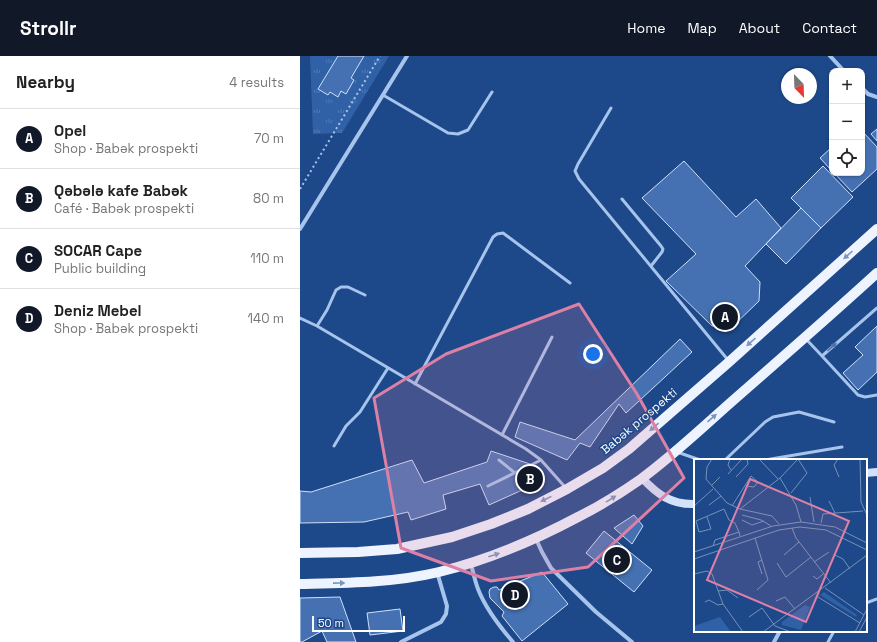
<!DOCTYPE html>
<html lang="en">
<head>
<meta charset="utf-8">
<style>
	:root { --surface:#fff; --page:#f6f6f6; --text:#222; --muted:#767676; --line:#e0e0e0; --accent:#111827 }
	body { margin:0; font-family:"Space Grotesk",sans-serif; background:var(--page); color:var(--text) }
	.controls { position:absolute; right:12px; top:12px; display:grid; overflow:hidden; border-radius:8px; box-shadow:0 1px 3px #0004 }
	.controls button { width:36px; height:36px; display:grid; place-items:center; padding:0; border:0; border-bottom:1px solid var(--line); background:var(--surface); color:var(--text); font:20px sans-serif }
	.compass { position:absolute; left:481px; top:12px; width:36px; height:36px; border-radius:50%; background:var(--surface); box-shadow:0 1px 3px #0004; rotate:157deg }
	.scale { position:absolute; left:12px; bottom:10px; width:93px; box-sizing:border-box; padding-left:4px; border:2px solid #fff; border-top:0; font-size:11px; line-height:14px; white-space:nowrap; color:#fff; -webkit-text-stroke:3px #1d4889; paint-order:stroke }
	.you { position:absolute; left:293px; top:298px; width:14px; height:14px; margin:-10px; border:3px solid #fff; border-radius:50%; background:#1a73e8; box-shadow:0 0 0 6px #1a73e833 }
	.badge { display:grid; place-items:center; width:26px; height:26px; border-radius:50%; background:var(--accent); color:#fff; font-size:13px; font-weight:700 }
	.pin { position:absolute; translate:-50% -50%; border:2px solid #fff; box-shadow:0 1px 4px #0006 }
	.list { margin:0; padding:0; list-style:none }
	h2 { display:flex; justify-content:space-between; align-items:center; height:52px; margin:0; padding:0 16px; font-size:17px }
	h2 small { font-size:13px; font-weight:400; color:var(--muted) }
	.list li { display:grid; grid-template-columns:26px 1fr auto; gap:12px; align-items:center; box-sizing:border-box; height:60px; padding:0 16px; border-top:1px solid var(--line) }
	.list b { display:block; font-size:15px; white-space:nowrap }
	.list p { margin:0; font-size:13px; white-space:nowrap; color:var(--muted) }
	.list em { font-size:13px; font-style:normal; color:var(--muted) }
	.icon { flex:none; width:22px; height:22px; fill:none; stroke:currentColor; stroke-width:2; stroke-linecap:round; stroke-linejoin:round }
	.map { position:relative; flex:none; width:577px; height:586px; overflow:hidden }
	header { display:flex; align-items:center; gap:24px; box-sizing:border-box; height:56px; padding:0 20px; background:var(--accent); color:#fff }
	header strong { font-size:19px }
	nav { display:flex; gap:22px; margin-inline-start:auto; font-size:14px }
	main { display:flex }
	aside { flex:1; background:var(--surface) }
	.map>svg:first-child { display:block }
	.grass { fill:url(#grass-tufts) }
	.building { fill:#4571b2; stroke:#cddff9 }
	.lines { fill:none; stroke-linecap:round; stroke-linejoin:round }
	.path { stroke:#a7c4ec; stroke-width:2; stroke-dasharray:2 3; stroke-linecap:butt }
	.lane { stroke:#a7c4ec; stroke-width:3 }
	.street { stroke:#a7c4ec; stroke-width:4 }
	.secondary { stroke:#d3e2f9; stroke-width:8 }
	.primary { stroke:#edf3ff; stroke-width:10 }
	.oneway { fill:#7b95be }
	.oneway2 { fill:#4d73ac }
	.marked { fill:#dd80a5; fill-opacity:0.2; stroke:#dd80a5; stroke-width:3; stroke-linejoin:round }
	.labels { text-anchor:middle; stroke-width:3; stroke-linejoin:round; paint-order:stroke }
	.street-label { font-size:12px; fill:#fff; stroke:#1d4889 }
	.inset-road { fill:none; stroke:#7791b8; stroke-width:1 }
	.view { fill:#dd80a5; fill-opacity:0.15; stroke:#dd80a5; stroke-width:2 }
	.inset-edge { fill:none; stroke:#fff; stroke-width:2 }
</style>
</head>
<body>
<header>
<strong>Strollr</strong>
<nav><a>Home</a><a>Map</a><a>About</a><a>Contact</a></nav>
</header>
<main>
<aside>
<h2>Nearby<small>4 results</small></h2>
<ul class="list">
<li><span class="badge">A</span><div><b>Opel</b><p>Shop · Babək prospekti</p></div><em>70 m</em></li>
<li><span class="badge">B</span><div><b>Qəbələ kafe Babək</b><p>Café · Babək prospekti</p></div><em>80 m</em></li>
<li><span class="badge">C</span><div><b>SOCAR Cape</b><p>Public building</p></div><em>110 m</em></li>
<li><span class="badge">D</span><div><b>Deniz Mebel</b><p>Shop · Babək prospekti</p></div><em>140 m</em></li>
</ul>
</aside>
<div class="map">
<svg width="577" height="586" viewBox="0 0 577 586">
	<defs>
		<pattern id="grass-tufts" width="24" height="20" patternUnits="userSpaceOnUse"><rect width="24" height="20" fill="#3061a7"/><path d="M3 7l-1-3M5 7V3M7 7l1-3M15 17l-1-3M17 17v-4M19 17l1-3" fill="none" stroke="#4f79b4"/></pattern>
	</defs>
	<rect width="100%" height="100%" fill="#1d4889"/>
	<path class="grass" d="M 10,0 L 89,0 L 42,77 L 13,78 Z"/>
	<path class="building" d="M 38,0 L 64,0 L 51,22 L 54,24 L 46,38 L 41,35 L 38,41 L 30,36 L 28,39 L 18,33 Z
		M 577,73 L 577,85 L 571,78 Z
		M 562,75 L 577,91 L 577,113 L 552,136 L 534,117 L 562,117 Z
		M 532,91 L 532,115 L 520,102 Z
		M 384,105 L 436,161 L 456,143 L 481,172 L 445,210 L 460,226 L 459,245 L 431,272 L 412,270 L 366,225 L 396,198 L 342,142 Z
		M 523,110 L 553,141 L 521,172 L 491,142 Z
		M 501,152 L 521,172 L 486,208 L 466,188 Z
		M 577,270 L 577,316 L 558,334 L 543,317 L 563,299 L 555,291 Z
		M 380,283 L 392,296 L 326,357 L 319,348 L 290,391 L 280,387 L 267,404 L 215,381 L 220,366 L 275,384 Z
		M 191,395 L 236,410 L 240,426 L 189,449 L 180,428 L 143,439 L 146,453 L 111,464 L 108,456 L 64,466 L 0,467 L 0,435 L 11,436 L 112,404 L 124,427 L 187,406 Z
		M 334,459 L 343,470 L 332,488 L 314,472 Z
		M 304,475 L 352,514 L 334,536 L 286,497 Z
		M 242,516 L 268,548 L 222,585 L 202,560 L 204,556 L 190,542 L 189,536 L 190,533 L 194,531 L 197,531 L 199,534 Z
		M 40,541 L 56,586 L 27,586 L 22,575 L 2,586 L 0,586 L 0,542 Z
		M 100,553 L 103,575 L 70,579 L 67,557 Z"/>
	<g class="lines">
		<path class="path" d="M 0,133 L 80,0"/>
		<path class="lane" d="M 83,39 L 148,77 L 158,78 L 168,74 L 192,36
			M 311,52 L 278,108 L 275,115 L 279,123 L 428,304
			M 322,143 L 361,190 L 363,193 L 362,196 L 351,210
			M 0,262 L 17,270 L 226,393 L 241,404 L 265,431
			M 17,270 L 27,254 L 36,234 L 41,231 L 48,231 L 65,239
			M 506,283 L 522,300 L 577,252
			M 522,300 L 558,339 L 565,341 L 577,339
			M 115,328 L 193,181 L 197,178 L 203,177 L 270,227
			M 202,379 L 252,281
			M 34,390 L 46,370 L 60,356 L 88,312
			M 377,396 L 400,404
			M 199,404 L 215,417
			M 425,404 L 465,366 L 473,361 L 499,356 L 534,366
			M 465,404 L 542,391
			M 188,430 L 241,404
			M 566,547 L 577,543
			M 528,586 L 534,575"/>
		<path class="street" d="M 530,0 L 544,15
			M 562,32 L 568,38 L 577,41
			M 0,173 L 107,0
			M 566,418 L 566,425
			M 236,483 L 242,496 L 251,512 L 296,556 L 332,586
			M 171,508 C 173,516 175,525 178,533 C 185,551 200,571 213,586
			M 101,586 L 141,566 L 146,558 L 147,550 L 137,516
			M 474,586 L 480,575"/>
		<path class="secondary" d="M 566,417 L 577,416
			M 342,422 C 357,438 371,449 395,448"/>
		<path class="primary" d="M 0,497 L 58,496 L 97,493 L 152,481 L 191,468 L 228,453 L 267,433 L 303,412 L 329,393 L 429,306 L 577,173
			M 0,528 C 46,527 93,527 139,516 C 187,504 233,485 278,461 C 300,450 321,437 341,423 C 375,398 406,368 437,341 C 484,300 531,259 577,217"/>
	</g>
	<defs><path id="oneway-solid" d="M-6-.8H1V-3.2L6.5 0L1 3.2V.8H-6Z"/></defs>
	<g class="oneway">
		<use href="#oneway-solid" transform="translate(548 199) rotate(138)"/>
		<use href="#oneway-solid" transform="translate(451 286) rotate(138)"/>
		<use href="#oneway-solid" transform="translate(412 362) rotate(-41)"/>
		<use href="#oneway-solid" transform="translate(354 371) rotate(139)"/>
		<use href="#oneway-solid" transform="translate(246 443) rotate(154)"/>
		<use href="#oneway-solid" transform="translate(311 443) rotate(-32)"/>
		<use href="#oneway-solid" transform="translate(194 499) rotate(-18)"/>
		<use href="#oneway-solid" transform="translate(39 527) rotate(-1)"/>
	</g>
	<use class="oneway2" href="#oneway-solid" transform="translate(532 291) rotate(-41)"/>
	<path class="marked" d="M 279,248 L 337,338 L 384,422 L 288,511 L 191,525 L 101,492 L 74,342 L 146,298 Z"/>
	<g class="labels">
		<g class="street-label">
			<text transform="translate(339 365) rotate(-40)" y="4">Babək prospekti</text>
		</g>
	</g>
	<g transform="translate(394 403)">
		<rect width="173" height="173" fill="#1d4889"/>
		<path d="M 130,133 L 163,156 L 162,158 L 126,136 ZM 111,146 L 116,148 L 107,171 L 88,166 L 88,163 ZM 26,158 L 37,173 L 0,173 L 0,167 Z" fill="#3061a7"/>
		<path class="inset-road" d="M 18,0 L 13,8 L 12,20 L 33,44 L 46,50 L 78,57 L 85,65M 36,0 L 34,6 L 37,11M 65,0 L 84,20M 144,0 L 140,6 L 145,18M 166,0 L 167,43 L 173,56M 34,15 L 48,0M 42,18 L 54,5 L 53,0M 86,19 L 102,46 L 107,63M 17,27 L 26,18M 97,34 L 113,14 L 104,0M 116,38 L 120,63M 135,42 L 141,54M 15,46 L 27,37M 0,47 L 19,30M 38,47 L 57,17 L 64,23 L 60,28 L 52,27M 46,50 L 86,19 L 104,0M 48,56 L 67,61 L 77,67M 13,58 L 17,70 L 5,73 L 2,62 L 30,50 L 35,61 L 41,64 L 45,73M 48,61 L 58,66 L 70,62M 127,64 L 129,55 L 169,52M 98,69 L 102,79 L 137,124M 61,79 L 74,121 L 63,131M 19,87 L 21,81 L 45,73 L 46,77M 0,93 L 79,67 L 107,63 L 141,68 L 173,84M 90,96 L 105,83M 141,96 L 149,100 L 156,110M 0,100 L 85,71 L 106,68 L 132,71 L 173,91M 68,101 L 64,103 L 68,115M 120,103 L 135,93M 83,104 L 92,118 L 117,98M 0,115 L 13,112 L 18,115 L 29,145 L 49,173M 119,117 L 123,120 L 129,115M 131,129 L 170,156M 24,132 L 33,131 L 44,139M 124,138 L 166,164M 82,142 L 91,138 L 101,150M 11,143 L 15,141 L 24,146 L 29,145M 55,158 L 68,149 L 81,167 L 97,173M 69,173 L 173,96M 161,173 L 173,150M 165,173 L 173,158"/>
		<path class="view" d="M 56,20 L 155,62 L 112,163 L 13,121 Z"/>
		<rect width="173" height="173" class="inset-edge"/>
	</g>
</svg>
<div class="controls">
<button>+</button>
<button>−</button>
<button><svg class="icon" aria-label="locate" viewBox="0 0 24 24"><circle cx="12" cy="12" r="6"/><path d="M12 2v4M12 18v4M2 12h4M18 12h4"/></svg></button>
</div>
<svg class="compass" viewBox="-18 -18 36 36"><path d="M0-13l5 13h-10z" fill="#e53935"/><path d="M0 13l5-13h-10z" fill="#767676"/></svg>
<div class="scale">50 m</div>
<div class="you"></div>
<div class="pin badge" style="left:425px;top:261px">A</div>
<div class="pin badge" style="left:230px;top:423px">B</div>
<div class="pin badge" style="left:317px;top:504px">C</div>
<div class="pin badge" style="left:215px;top:539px">D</div>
</div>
</main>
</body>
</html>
